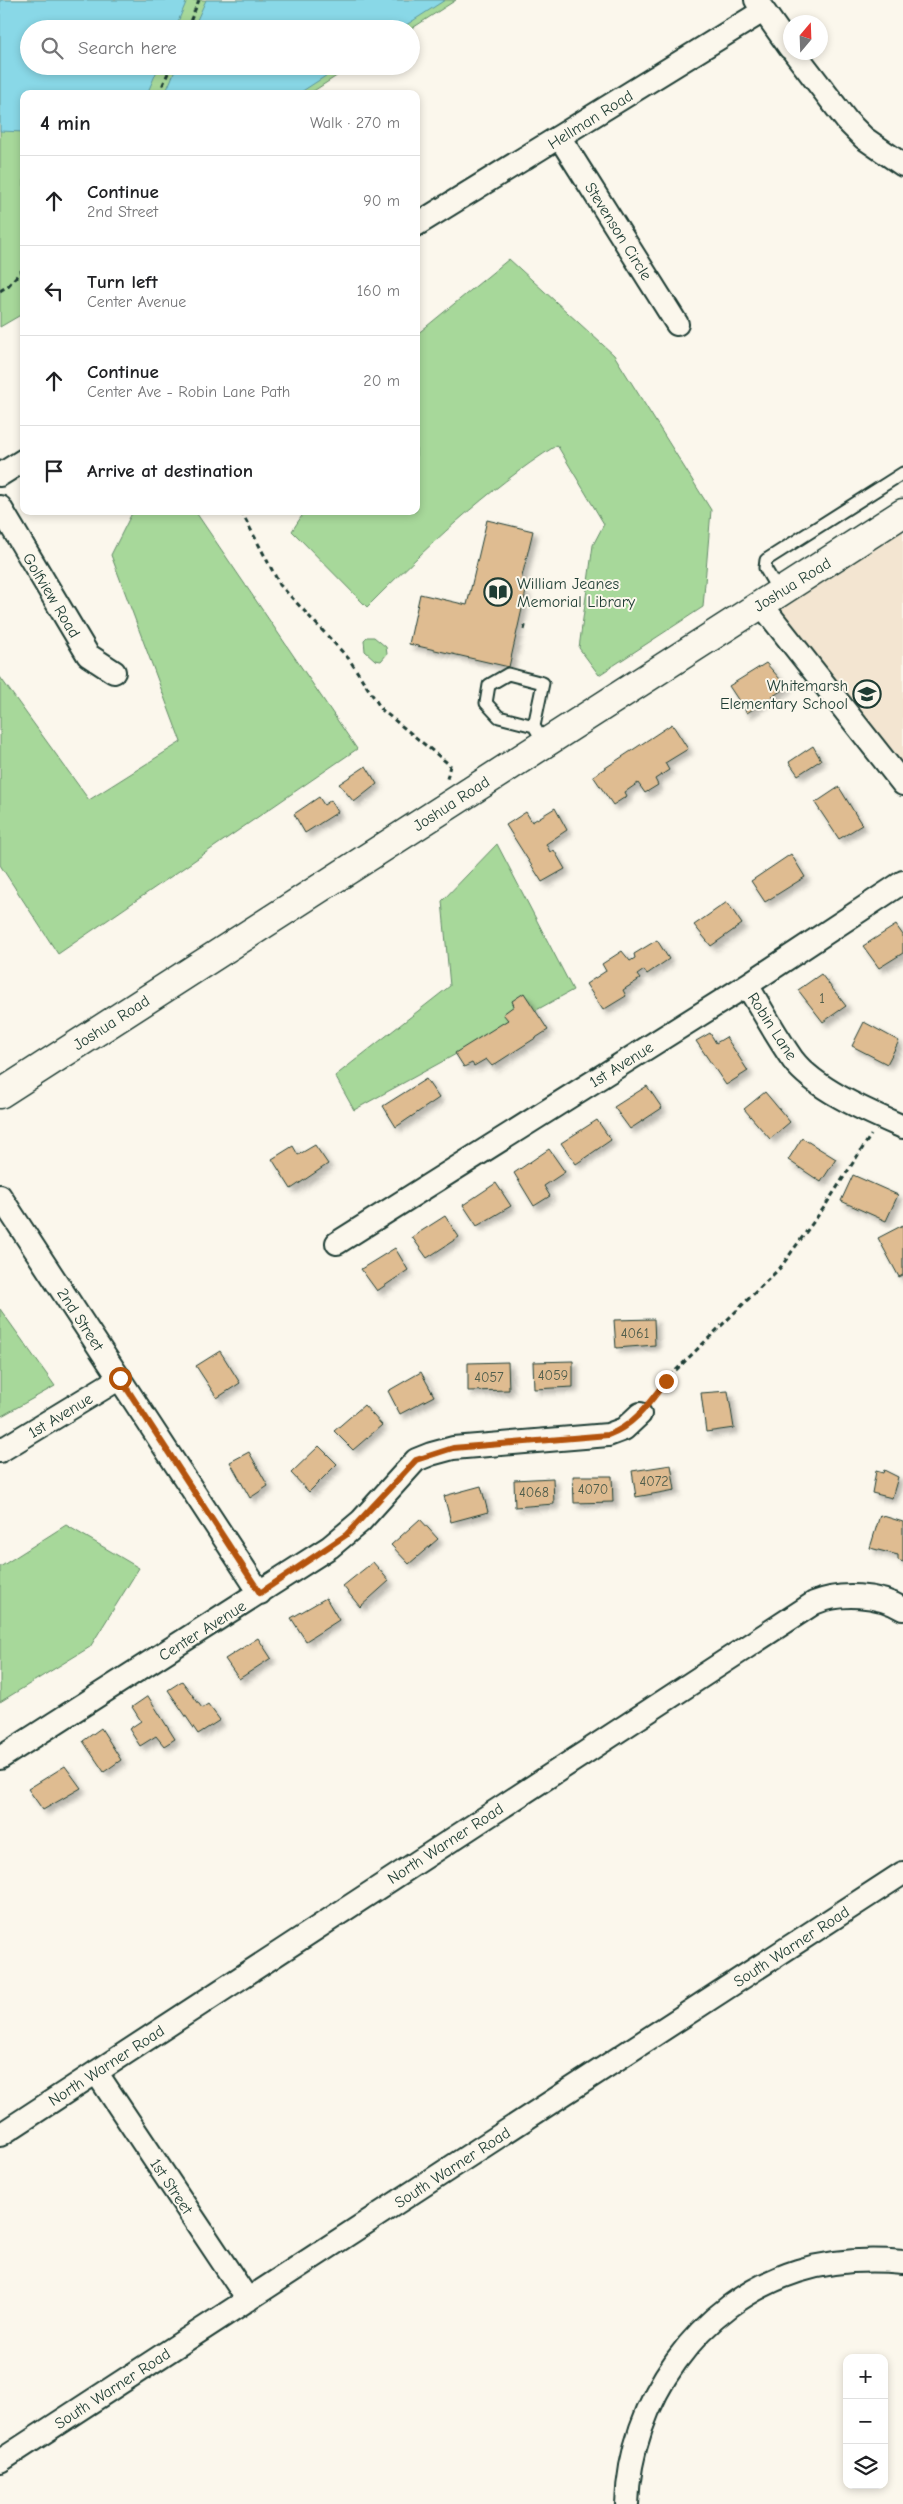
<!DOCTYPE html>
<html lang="en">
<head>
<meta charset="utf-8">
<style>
	:root { --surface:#fff; --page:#f6f6f6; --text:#202124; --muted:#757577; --line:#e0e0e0 }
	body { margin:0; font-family:"Comic Neue",sans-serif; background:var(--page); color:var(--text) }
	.controls { position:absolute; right:15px; bottom:15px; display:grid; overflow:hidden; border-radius:10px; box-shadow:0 2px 8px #0003 }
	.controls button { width:45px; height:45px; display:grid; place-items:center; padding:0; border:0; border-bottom:1px solid var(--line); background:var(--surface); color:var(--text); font:25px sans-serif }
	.compass { position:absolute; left:783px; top:15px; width:45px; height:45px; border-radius:50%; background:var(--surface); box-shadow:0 2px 8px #0003; rotate:19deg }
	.stop { position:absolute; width:15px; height:15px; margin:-11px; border:4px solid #b45309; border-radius:50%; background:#fff }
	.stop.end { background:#b45309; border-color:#fff; box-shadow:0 1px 5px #0008 }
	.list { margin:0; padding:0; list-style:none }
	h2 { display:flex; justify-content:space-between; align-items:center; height:65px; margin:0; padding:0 20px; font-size:21px }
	h2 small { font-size:16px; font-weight:400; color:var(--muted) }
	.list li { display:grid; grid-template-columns:32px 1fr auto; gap:15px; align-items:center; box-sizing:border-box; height:90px; padding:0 20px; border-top:1px solid var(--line) }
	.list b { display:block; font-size:19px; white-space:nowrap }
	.list p { margin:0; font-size:16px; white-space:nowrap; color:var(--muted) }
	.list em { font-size:16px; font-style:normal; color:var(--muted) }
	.icon { flex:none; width:28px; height:28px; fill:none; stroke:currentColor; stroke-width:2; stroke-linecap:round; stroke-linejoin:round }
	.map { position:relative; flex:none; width:903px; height:2504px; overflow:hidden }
	.search { position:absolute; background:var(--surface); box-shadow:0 2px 8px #0003; left:20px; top:20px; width:400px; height:55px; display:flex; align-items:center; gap:12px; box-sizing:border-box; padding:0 18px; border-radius:28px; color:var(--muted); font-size:19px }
	.panel { position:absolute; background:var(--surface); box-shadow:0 2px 8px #0003; left:20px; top:90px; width:400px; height:425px; border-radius:10px }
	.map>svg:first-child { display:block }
	.built { fill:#f3e5d1 }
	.green { fill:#a7d89a; stroke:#638a67 }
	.water { fill:#89d8e7; stroke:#5f9a9f }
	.building { fill:#dfbc91; stroke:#1f3d34; filter:url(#shadow) }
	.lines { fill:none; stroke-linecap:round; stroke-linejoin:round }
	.service-casing { stroke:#1f3d34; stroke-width:15 }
	.minor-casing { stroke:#1f3d34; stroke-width:26 }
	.secondary-casing { stroke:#1f3d34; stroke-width:31 }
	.path { stroke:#1f3d34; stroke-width:3; stroke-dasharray:5 4; stroke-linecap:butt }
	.service { stroke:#fbf7ec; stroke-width:11 }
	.minor { stroke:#fbf7ec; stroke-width:22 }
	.secondary { stroke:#fbf7ec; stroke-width:28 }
	.route { stroke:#b45309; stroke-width:6 }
	.labels { text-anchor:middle; stroke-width:4; stroke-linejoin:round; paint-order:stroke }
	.number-label { font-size:14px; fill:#4f5d4b }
	.street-label { font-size:16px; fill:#1f3d34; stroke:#fbf7ec }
	.poi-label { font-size:16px; fill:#1f3d34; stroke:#fbf7ec; text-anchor:start }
</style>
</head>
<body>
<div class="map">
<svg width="903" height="2504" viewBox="0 0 903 2504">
	<defs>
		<filter id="shadow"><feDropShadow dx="4.5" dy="4.5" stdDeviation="2.5" flood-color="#0004"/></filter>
	</defs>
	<rect width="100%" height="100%" fill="#fbf7ec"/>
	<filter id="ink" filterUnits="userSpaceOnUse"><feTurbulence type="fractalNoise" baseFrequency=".02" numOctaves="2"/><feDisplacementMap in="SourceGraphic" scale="10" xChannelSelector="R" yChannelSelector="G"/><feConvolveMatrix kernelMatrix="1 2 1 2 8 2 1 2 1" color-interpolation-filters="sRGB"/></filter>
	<g filter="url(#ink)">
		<path class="built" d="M 903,513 L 903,784 L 761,604 Z"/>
		<path class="green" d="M 0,0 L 456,0 L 411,29 L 29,29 L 29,66 L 352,66 L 309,94 L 24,94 L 24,313 L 0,327 Z
			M 509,259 L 614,355 L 711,510 L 703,607 L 599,675 L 579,648 L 593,545 L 604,524 L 557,445 C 486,490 426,548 367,607 L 292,531 L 305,511 L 416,511 L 416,335 Z
			M 133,511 L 195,511 L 357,749 L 58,954 L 0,865 L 0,677 L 89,800 L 181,742 L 111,555 Z
			M 367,637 L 374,637 L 386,647 L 387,654 L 381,661 L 375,660 L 365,651 L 364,640 Z
			M 497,844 L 573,990 L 354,1110 L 335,1076 L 450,986 L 442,901 Z
			M 0,1309 L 55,1386 L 0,1417 Z
			M 66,1525 L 139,1568 L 90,1647 L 0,1702 L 0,1567 Z"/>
		<path class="water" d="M 0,0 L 187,0 L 175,29 L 29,29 L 29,66 L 159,66 L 147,94 L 24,94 L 24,132 L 0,131 Z
			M 206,0 L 445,0 L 400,29 L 193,29 Z
			M 177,66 L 341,66 L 298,94 L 165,94 Z"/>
		<path class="building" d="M 487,520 L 533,531 L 519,589 L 526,591 L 509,667 L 409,644 L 420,594 L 467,605 Z
			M 766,663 L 787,687 L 747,713 L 729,686 Z
			M 672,724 L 688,749 L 665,763 L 669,770 L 655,779 L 658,785 L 645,793 L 638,783 L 625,792 L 627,796 L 613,805 L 593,776 Z
			M 813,746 L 821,760 L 798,775 L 789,762 Z
			M 366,766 L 377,784 L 354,802 L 339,784 Z
			M 839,787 L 862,825 L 839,839 L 815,803 Z
			M 319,797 L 324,805 L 331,800 L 338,812 L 305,833 L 294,814 Z
			M 555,808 L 567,830 L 546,844 L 550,852 L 554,850 L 565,869 L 542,882 L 506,825 L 526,812 L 532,822 Z
			M 791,854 L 805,877 L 765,902 L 751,881 Z
			M 727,902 L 742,924 L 711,946 L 694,925 Z
			M 896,925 L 903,935 L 903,953 L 879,968 L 863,946 Z
			M 657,940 L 669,959 L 647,974 L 644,970 L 637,975 L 640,979 L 623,990 L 626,996 L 603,1010 L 586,984 L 606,971 L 602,964 L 622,951 L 630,961 L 635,958 L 634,954 Z
			M 821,974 L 846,1006 L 823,1022 L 798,990 Z
			M 524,993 L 548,1030 L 492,1066 L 486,1059 L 474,1066 L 472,1063 L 464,1067 L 455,1053 L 508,1020 L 503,1014 L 514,1006 L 512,1001 Z
			M 864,1022 L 899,1041 L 887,1064 L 852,1046 Z
			M 710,1033 L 716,1043 L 726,1037 L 748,1071 L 726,1085 L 696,1041 Z
			M 426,1079 L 439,1098 L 396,1127 L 383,1106 Z
			M 647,1086 L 662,1108 L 630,1129 L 614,1107 Z
			M 765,1092 L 790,1122 L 770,1139 L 744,1109 Z
			M 597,1120 L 611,1140 L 576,1164 L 561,1143 Z
			M 802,1138 L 836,1159 L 821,1182 L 788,1160 Z
			M 315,1145 L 328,1164 L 291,1189 L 272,1159 L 293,1146 L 298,1155 Z
			M 549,1149 L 565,1172 L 544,1186 L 550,1196 L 534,1206 L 514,1173 Z
			M 853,1175 L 898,1195 L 886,1221 L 841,1201 Z
			M 496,1183 L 511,1206 L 477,1226 L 463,1205 Z
			M 445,1216 L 459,1237 L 427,1258 L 412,1237 Z
			M 903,1225 L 903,1275 L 899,1277 L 878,1238 Z
			M 395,1248 L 408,1270 L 377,1291 L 361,1269 Z
			M 654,1319 L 655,1345 L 616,1348 L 614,1320 Z
			M 220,1351 L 240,1383 L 217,1398 L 196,1366 Z
			M 573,1361 L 573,1387 L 534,1389 L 533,1362 Z
			M 508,1362 L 509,1390 L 468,1391 L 468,1363 Z
			M 421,1372 L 434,1396 L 400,1414 L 388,1391 Z
			M 728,1391 L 734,1428 L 706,1432 L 701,1393 Z
			M 364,1405 L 382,1425 L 353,1450 L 334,1431 Z
			M 319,1446 L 337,1464 L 309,1492 L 291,1473 Z
			M 249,1452 L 268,1486 L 250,1498 L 230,1462 Z
			M 671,1465 L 675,1490 L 636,1497 L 632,1471 Z
			M 884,1470 L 898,1477 L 892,1498 L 872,1493 L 876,1471 L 883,1473 Z
			M 573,1476 L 612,1476 L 613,1502 L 574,1503 Z
			M 553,1478 L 554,1504 L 515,1507 L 514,1480 Z
			M 481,1486 L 488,1512 L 451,1522 L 444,1496 Z
			M 880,1515 L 903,1522 L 903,1562 L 898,1560 L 898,1555 L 870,1548 Z
			M 420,1519 L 438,1539 L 409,1564 L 391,1545 Z
			M 373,1562 L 389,1581 L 360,1607 L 343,1586 Z
			M 326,1598 L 339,1620 L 306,1641 L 291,1618 Z
			M 258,1638 L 271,1658 L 239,1679 L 225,1659 Z
			M 182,1681 L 202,1708 L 208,1704 L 220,1720 L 198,1734 L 168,1690 Z
			M 148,1696 L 175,1739 L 164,1746 L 156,1736 L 140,1746 L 129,1729 L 141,1721 L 132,1707 Z
			M 101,1728 L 121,1760 L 104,1772 L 83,1741 Z
			M 65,1766 L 81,1788 L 43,1810 L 28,1789 Z"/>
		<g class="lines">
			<g class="service-casing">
				<path id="service" d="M 779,592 L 765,568 L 766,560 L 903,473
					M 534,726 L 499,717 L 486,703 L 489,685 L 508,674 L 543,683 L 534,726 L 544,743"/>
			</g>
			<g class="minor-casing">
				<path id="minor" d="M 756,0 L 790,48
					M 794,52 L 847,121 L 864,138 L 903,165
					M 560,138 L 677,324
					M 416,225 L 763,11
					M 0,475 L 24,460
					M 0,507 L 88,655 L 114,672
					M 761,604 L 903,784
					M 747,985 C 762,1010 776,1036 793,1060 C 816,1090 869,1112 903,1127
					M 0,1196 L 260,1593
					M 337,1243 L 747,985 L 903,882
					M 0,1451 L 120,1378
					M 0,1758 L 330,1547 L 361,1521 L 416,1460 L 431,1454 L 453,1448 L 608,1435 L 624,1429 L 640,1414
					M 96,2072 L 248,2300
					M 0,2135 L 814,1603 C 840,1592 878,1594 903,1609
					M 0,2461 L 903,1873
					M 627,2504 C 630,2401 698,2303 798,2271 C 830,2261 869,2259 903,2262"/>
			</g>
			<g class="secondary-casing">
				<path id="secondary" d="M 0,1094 L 903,513"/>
			</g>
			<path class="path" d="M 187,29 L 199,0
				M 159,94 L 171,66
				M 0,291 L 8,286 L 24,268
				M 241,511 L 280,585 L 349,659 L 382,710 L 450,765 L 447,779
				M 524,630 L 526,622
				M 653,1398 L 669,1377 L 780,1268 L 825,1206 L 871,1135"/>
			<use href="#service" class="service"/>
			<use href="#minor" class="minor"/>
			<use href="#secondary" class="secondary"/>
		</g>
	</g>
	<g class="lines" filter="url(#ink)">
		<path class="route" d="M 120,1378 L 260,1593 L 346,1535 L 416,1460 L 453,1448 L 608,1435 C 635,1425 649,1403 666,1381"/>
	</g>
	<defs>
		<g id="library-ring" transform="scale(1.4375)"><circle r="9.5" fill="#fbf7ec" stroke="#1f3d34" stroke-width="1.5"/><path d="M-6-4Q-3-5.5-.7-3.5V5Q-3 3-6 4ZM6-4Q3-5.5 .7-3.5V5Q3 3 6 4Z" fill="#1f3d34"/></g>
		<g id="school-ring" transform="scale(1.4375)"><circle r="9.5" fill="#fbf7ec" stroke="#1f3d34" stroke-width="1.5"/><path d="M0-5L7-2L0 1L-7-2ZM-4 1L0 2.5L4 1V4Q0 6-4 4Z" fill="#1f3d34"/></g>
	</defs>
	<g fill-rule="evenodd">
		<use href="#library-ring" x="498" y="592"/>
		<use href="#school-ring" x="867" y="694"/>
	</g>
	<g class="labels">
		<g class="number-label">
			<text x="822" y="1003">1</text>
			<text x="635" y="1338">4061</text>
			<text x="553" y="1380">4059</text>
			<text x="489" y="1382">4057</text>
			<text x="654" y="1486">4072</text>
			<text x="593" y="1494">4070</text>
			<text x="534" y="1497">4068</text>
		</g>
		<g class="street-label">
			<text transform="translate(590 119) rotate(-32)" y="6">Hellman Road</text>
			<text transform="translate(619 231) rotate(58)" y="6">Stevenson Circle</text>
			<text transform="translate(792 584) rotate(-32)" y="6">Joshua Road</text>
			<text transform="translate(52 595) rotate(59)" y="6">Golfview Road</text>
			<text transform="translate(451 803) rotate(-33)" y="6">Joshua Road</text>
			<text transform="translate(111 1022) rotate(-33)" y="6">Joshua Road</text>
			<text transform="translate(773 1026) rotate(57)" y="6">Robin Lane</text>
			<text transform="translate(621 1064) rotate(-32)" y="6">1st Avenue</text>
			<text transform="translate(81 1319) rotate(57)" y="6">2nd Street</text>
			<text transform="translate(60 1415) rotate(-31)" y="6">1st Avenue</text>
			<text transform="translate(202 1630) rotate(-32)" y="6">Center Avenue</text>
			<text transform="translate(445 1843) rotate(-33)" y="6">North Warner Road</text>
			<text transform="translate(791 1946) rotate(-33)" y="6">South Warner Road</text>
			<text transform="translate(106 2065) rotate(-33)" y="6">North Warner Road</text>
			<text transform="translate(452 2167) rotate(-33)" y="6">South Warner Road</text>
			<text transform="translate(172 2186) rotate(56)" y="6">1st Street</text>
			<text transform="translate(112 2388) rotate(-33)" y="6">South Warner Road</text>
		</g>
		<g class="poi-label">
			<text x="517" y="589">William Jeanes<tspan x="517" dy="18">Memorial Library</tspan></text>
			<text x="848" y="691" text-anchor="end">Whitemarsh<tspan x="848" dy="18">Elementary School</tspan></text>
		</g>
	</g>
</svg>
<div class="controls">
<button>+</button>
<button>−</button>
<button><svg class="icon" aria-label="layers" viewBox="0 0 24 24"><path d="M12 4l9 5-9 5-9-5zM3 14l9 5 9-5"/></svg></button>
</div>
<svg class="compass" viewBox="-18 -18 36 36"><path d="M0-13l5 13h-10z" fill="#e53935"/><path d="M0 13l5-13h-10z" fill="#757577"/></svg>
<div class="stop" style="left:120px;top:1378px"></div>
<div class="stop end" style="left:666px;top:1381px"></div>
<div class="search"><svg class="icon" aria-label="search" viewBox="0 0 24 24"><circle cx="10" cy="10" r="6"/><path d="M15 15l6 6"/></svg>Search here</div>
<section class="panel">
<h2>4 min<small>Walk · 270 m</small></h2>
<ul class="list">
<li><svg class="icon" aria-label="ahead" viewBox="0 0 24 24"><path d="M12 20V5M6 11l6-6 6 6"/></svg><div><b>Continue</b><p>2nd Street</p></div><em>90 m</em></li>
<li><svg class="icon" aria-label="left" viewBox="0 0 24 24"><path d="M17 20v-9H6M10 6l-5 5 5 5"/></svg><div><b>Turn left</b><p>Center Avenue</p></div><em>160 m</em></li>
<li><svg class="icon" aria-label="ahead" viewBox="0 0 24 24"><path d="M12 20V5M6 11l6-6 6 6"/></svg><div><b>Continue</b><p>Center Ave - Robin Lane Path</p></div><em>20 m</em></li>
<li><svg class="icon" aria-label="arrive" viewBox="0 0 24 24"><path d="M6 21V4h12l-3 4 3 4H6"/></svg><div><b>Arrive at destination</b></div></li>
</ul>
</section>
</div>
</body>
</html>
